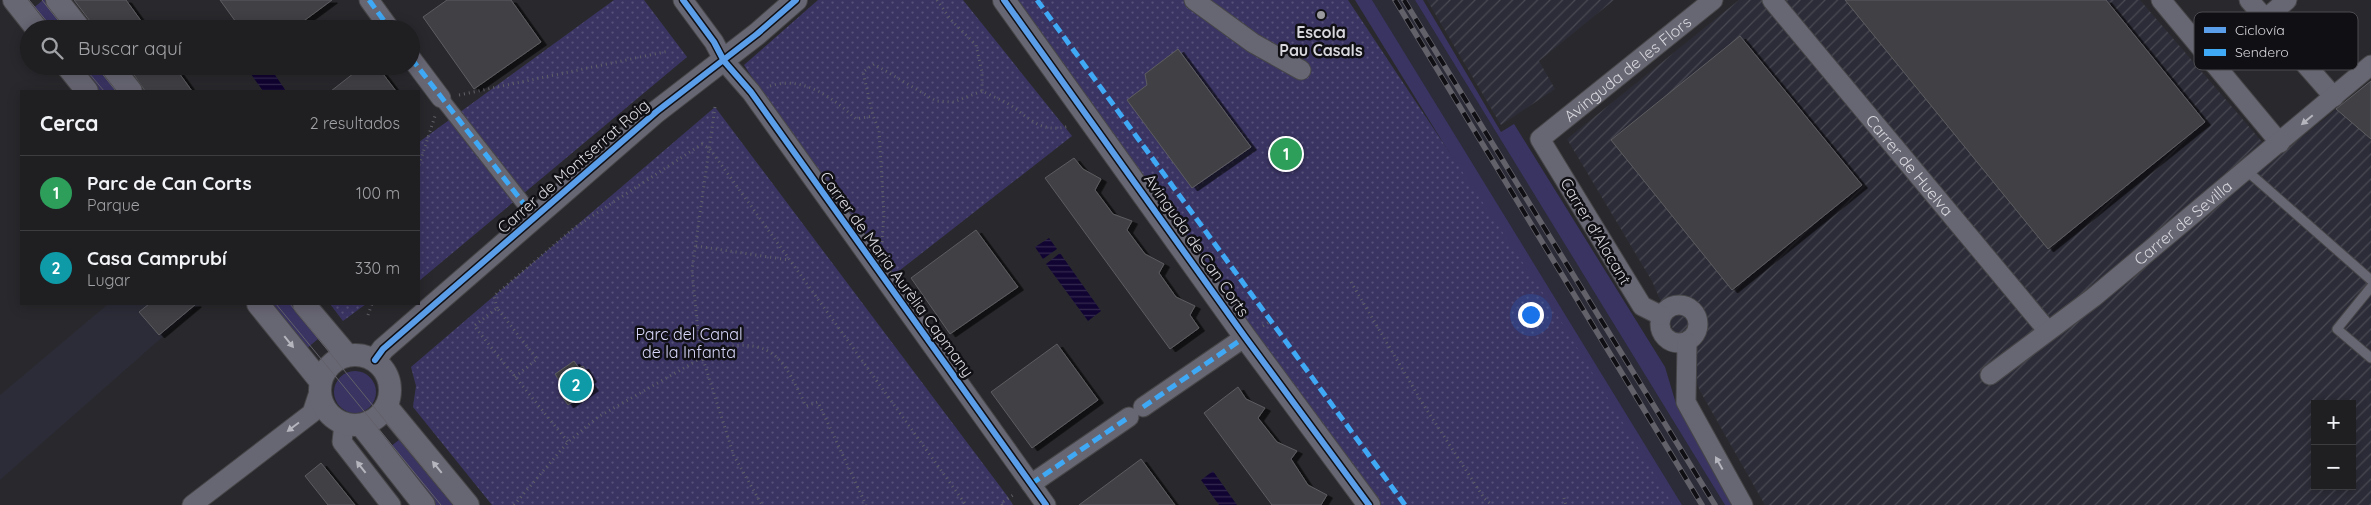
<!DOCTYPE html>
<html lang="es">
<head>
<meta charset="utf-8">
<style>
	:root { --surface:#1f1f22; --page:#2c2c2f; --text:#f1f3f6; --muted:#a1a2a5; --line:#3c3d40; --accent:#9a9a9f }
	body { margin:0; font-family:Quicksand,sans-serif; background:var(--page); color:var(--text) }
	.controls { position:absolute; right:15px; bottom:15px; display:grid; overflow:hidden; border-radius:0px; box-shadow:0 2px 12px #0003 }
	.controls button { width:45px; height:45px; display:grid; place-items:center; padding:0; border:0; border-bottom:1px solid var(--line); background:var(--surface); color:var(--text); font:25px sans-serif }
	.you { position:absolute; left:1530px; top:314px; width:18px; height:18px; margin:-12px; border:4px solid #fff; border-radius:50%; background:#1a73e8; box-shadow:0 0 0 8px #1a73e833 }
	.badge { display:grid; place-items:center; width:32px; height:32px; border-radius:50%; background:var(--accent); color:#fff; font-size:16px; font-weight:700 }
	.pin { position:absolute; translate:-50% -50%; border:2px solid #fff; box-shadow:0 1px 5px #0006 }
	.list { margin:0; padding:0; list-style:none }
	h2 { display:flex; justify-content:space-between; align-items:center; height:65px; margin:0; padding:0 20px; font-size:21px }
	h2 small { font-size:16px; font-weight:400; color:var(--muted) }
	.list li { display:grid; grid-template-columns:32px 1fr auto; gap:15px; align-items:center; box-sizing:border-box; height:75px; padding:0 20px; border-top:1px solid var(--line) }
	.list b { display:block; font-size:19px; white-space:nowrap }
	.list p { margin:0; font-size:16px; white-space:nowrap; color:var(--muted) }
	.list em { font-size:16px; font-style:normal; color:var(--muted) }
	.icon { flex:none; width:28px; height:28px; fill:none; stroke:currentColor; stroke-width:2; stroke-linecap:round; stroke-linejoin:round }
	.map { position:relative; flex:none; width:2371px; height:505px; overflow:hidden }
	.search { position:absolute; background:var(--surface); box-shadow:0 2px 12px #0003; left:20px; top:20px; width:400px; height:55px; display:flex; align-items:center; gap:12px; box-sizing:border-box; padding:0 18px; border-radius:28px; color:var(--muted); font-size:19px }
	.panel { position:absolute; background:var(--surface); box-shadow:0 2px 12px #0003; left:20px; top:90px; width:400px; height:215px; border-radius:0px }
	.map>svg:first-child { display:block }
	.built { fill:#2c2c38 }
	.industrial { fill:url(#industrial-furrows); fill-rule:evenodd }
	.grass { fill:#3a3463 }
	.park { fill:url(#park-dots) }
	.water { fill:url(#water-rules) }
	.building { fill:#414145; stroke:#5d5d61; filter:url(#shadow) }
	.lines { fill:none; stroke-linecap:round; stroke-linejoin:round }
	.service-casing { stroke:#464648; stroke-width:11 }
	.pedestrian-casing { stroke:#464648; stroke-width:16 }
	.minor-casing { stroke:#464648; stroke-width:21 }
	.tertiary-casing { stroke:#464648; stroke-width:24 }
	.path { stroke:#5f5f67; stroke-width:3; stroke-dasharray:1 4; stroke-linecap:butt }
	.service { stroke:#676673; stroke-width:9 }
	.pedestrian { stroke:#676673; stroke-width:14 }
	.minor { stroke:#676673; stroke-width:19 }
	.tertiary { stroke:#676673; stroke-width:22 }
	.tram { stroke:#626169; stroke-width:1 }
	.rail-casing { stroke:#626169; stroke-width:5.5 }
	.rail { stroke:#101014; stroke-width:4; stroke-dasharray:11; stroke-linecap:butt }
	.quiet { stroke:#3fa9f5; stroke-width:5; stroke-dasharray:10 5; stroke-linecap:butt }
	.cycleway-casing { stroke:#101014; stroke-width:9 }
	.cycleway { stroke:#5a9eea; stroke-width:6 }
	.oneway { fill:#b5b5bd }
	.poi-dot { fill:#9a9a9f; stroke:#101014; stroke-width:2 }
	.labels { text-anchor:middle; stroke-width:5; stroke-linejoin:round; paint-order:stroke }
	.poi-label { font-size:16px; font-weight:bold; fill:#d7d7dd; stroke:#101014 }
	.street-label { font-size:16px; fill:#d7d7dd; stroke:#101014 }
	.park-label { font-size:16px; fill:#d9d8fc; stroke:#101014 }
	.key { fill:#101014; stroke:#4c4c50; stroke-width:1 }
	.key-label { font-size:14px; fill:#d7d7dd }
</style>
</head>
<body>
<div class="map">
<svg width="2371" height="505" viewBox="0 0 2371 505">
	<defs>
		<pattern id="industrial-furrows" width="10" height="10" patternUnits="userSpaceOnUse" patternTransform="scale(1.25)"><rect width="10" height="10" fill="#2c2c38"/><path d="M-1 1l2-2M0 10L10 0M9 11l2-2" fill="none" stroke="#4a4a54"/></pattern>
		<pattern id="park-dots" width="8" height="8" patternUnits="userSpaceOnUse" patternTransform="scale(1.25)"><rect width="8" height="8" fill="#3a3463"/><path d="M2 2h.1M6 6h.1" fill="none" stroke="#565179" stroke-width="1.8" stroke-linecap="round"/></pattern>
		<pattern id="water-rules" width="6" height="5" patternUnits="userSpaceOnUse" patternTransform="scale(1.25)"><rect width="6" height="5" fill="#110432"/><path d="M0 2.5h6" fill="none" stroke="#33284f"/></pattern>
		<filter id="shadow"><feDropShadow dx="5.5" dy="3" stdDeviation="0" flood-color="#0009"/></filter>
	</defs>
	<rect width="100%" height="100%" fill="#29292d"/>
	<path class="built" d="M 1372,0 L 1415,0 L 1725,505 L 1682,505 Z
		M 108,304 L 200,304 L 0,480 L 0,395 Z"/>
	<path class="industrial" d="M 1427,0 L 1614,0 L 1539,61 L 1555,89 L 1501,125 Z
		M 1739,0 L 2140,0 L 2276,158 L 2371,81 L 2371,505 L 1765,505 L 1700,391 L 1652,281 L 1567,139 ZM 2315,404 L 2352,404 L 2352,486 L 2315,486 Z"/>
	<path class="grass" d="M 43,0 L 51,0 L 74,29 L 44,29 L 30,11 Z
		M 1355,0 L 1372,0 L 1682,505 L 1667,505 Z
		M 1415,0 L 1423,0 L 1501,132 L 1514,124 L 1665,367 L 1677,407 L 1737,505 L 1725,505 Z
		M 75,66 L 105,66 L 125,91 L 96,91 Z
		M 269,304 L 299,304 L 324,334 L 306,349 Z
		M334 392a21 21 0 1 1 42 0a21 21 0 1 1-42 0Z
		M 404,436 L 461,505 L 431,505 L 386,450 Z"/>
	<path class="park" d="M 614,0 L 644,0 L 687,57 L 419,281 L 419,142 Z
		M 818,0 L 963,0 L 1072,136 L 895,274 L 880,273 L 744,65 Z
		M 1016,0 L 1348,0 L 1553,308 L 1673,505 L 1359,505 Z
		M 715,107 L 1008,497 L 1013,505 L 492,505 L 413,407 L 416,386 L 411,367 Z
		M 330,304 L 366,304 L 343,321 Z"/>
	<path class="water" d="M 254,66 L 269,66 L 286,91 L 263,91 L 248,70 Z
		M 1049,238 L 1057,249 L 1043,259 L 1035,247 Z
		M 1060,253 L 1101,311 L 1088,321 L 1046,264 Z
		M 1213,471 L 1237,505 L 1219,505 L 1201,480 Z"/>
	<path class="building" d="M 74,0 L 126,0 L 147,29 L 96,29 Z
		M 220,0 L 332,0 L 293,29 L 241,29 Z
		M 447,0 L 511,0 L 541,42 L 474,89 L 423,17 Z
		M 1845,0 L 2106,0 L 2205,122 L 2048,249 Z
		M 1740,36 L 1862,185 L 1732,290 L 1611,140 Z
		M 1178,49 L 1251,147 L 1192,188 L 1127,100 L 1147,85 L 1145,74 Z
		M 128,66 L 174,66 L 192,91 L 145,91 Z
		M 363,66 L 377,66 L 396,91 L 331,91 Z
		M 2371,81 L 2371,139 L 2336,109 Z
		M 1074,158 L 1083,169 L 1101,179 L 1095,190 L 1113,214 L 1132,221 L 1127,230 L 1145,254 L 1164,264 L 1159,273 L 1176,297 L 1195,306 L 1190,315 L 1199,328 L 1170,349 L 1045,178 Z
		M 976,230 L 1018,287 L 950,334 L 911,278 Z
		M 149,304 L 196,304 L 159,335 L 139,312 Z
		M 1057,344 L 1098,400 L 1032,448 L 991,392 Z
		M 574,361 L 579,368 L 583,366 L 591,379 L 588,381 L 593,388 L 568,405 L 559,392 L 565,389 L 555,374 Z
		M 1238,387 L 1246,399 L 1265,408 L 1258,418 L 1277,442 L 1297,451 L 1291,459 L 1308,485 L 1327,495 L 1321,505 L 1272,505 L 1204,413 Z
		M 1141,459 L 1175,505 L 1079,505 Z
		M 321,463 L 355,505 L 328,505 L 305,476 Z"/>
	<g class="lines">
		<g class="service-casing">
			<path id="service" d="M 2247,171 L 2371,280
				M 2371,287 L 2337,329 L 2371,358"/>
		</g>
		<g class="pedestrian-casing">
			<path id="pedestrian" d="M 441,98 L 524,204"/>
		</g>
		<g class="minor-casing">
			<g id="minor">
				<path d="M 369,0 L 390,29"/>
				<path d="M 683,0 L 714,42 L 724,61 L 751,92 L 1046,505"/>
				<path d="M 1194,0 L 1253,43 L 1301,70"/>
				<path id="s1" d="M 1772,0 L 2047,330"/>
				<path d="M 2161,0 L 2280,143"/>
				<path d="M 2249,0 L 2334,97"/>
				<path d="M 411,58 L 441,98"/>
				<path d="M 2214,64 L 2287,0"/>
				<circle cx="1679" cy="324" r="19"/>
				<path id="s2" d="M 1660,315 L 1642,306 L 1540,139 L 1713,0"/>
				<path d="M 1687,342 L 1686,402 L 1743,505"/>
				<path id="s3" d="M 1990,375 L 2094,297 L 2371,65"/>
				<path d="M 1143,407 L 1245,337"/>
				<path d="M 344,424 L 342,442 L 391,505"/>
				<path d="M 1031,484 L 1129,417"/>
				<path d="M 192,505 L 312,413 L 320,389"/>
			</g>
		</g>
		<g class="tertiary-casing">
			<path id="tertiary" d="M 14,0 L 37,29
				M 57,0 L 80,29
				M 1004,0 L 1245,337 L 1369,505
				M 67,66 L 87,91
				M 111,66 L 131,91
				M 258,304 L 321,382
				M 304,304 L 347,355
				M320 390a35 35 0 1 1 70 0a35 35 0 1 1-70 0Z
				M 375,360 L 383,349 L 656,112 L 757,34 L 796,0
				M 387,407 L 468,505
				M 361,425 L 424,505"/>
		</g>
		<path class="path" d="M 937,0 L 951,20 L 976,45 L 982,72 L 982,91
			M 770,86 C 803,75 833,98 856,119 L 873,116
			M 459,95 L 669,51
			M 715,107 L 692,270 L 698,332 L 703,359 L 734,456 L 762,505
			M 419,165 L 435,116
			M 882,242 L 884,215 L 879,130 L 873,116 L 863,72 L 874,64 L 936,101 L 954,102 L 982,91 C 990,95 999,99 1007,103 C 1031,118 1039,134 1070,126
			M 696,246 L 789,260
			M 1351,282 L 1423,404 L 1484,498 L 1492,505
			M 497,308 L 494,296 L 574,228 L 702,144 L 710,149 L 966,505
			M 368,315 L 372,304
			M 1263,326 L 1271,321
			M 515,377 L 537,359 L 497,308 L 474,326 L 568,442
			M 1564,498 L 1566,505
			M 514,505 L 568,442 L 598,417 L 719,348 C 775,337 784,361 806,406 L 818,402 L 866,505
			M 1002,505 L 1001,503 L 1015,494"/>
		<use href="#service" class="service"/>
		<use href="#pedestrian" class="pedestrian"/>
		<use href="#minor" class="minor"/>
		<use href="#tertiary" class="tertiary"/>
		<path class="tram" d="M 29,0 L 53,29
			M 42,0 L 65,29
			M 83,66 L 104,91
			M 96,66 L 116,91
			M 276,304 L 441,505
			M 290,304 L 454,505"/>
		<g class="rail-casing">
			<path id="rail" d="M 1395,0 L 1702,505
				M 1404,0 L 1715,505"/>
		</g>
		<use href="#rail" class="rail"/>
		<path class="quiet" d="M 369,0 L 390,29
			M 1037,0 L 1405,505
			M 411,58 L 524,204
			M 1143,407 L 1245,337
			M 1031,484 L 1129,417"/>
		<g class="cycleway-casing">
			<path id="cycleway" d="M 683,0 L 714,42 L 724,61 L 751,92 L 1046,505
				M 1004,0 L 1245,337 L 1369,505
				M 375,360 L 383,349 L 656,112 L 757,34 L 796,0"/>
		</g>
		<use href="#cycleway" class="cycleway"/>
	</g>
	<defs><path id="oneway-solid" d="M-6-.8H1V-3.2L6.5 0L1 3.2V.8H-6Z" transform="scale(1.25)"/></defs>
	<g class="oneway">
		<use href="#oneway-solid" transform="translate(2307 120) rotate(140)"/>
		<use href="#oneway-solid" transform="translate(289 342) rotate(51)"/>
		<use href="#oneway-solid" transform="translate(293 427) rotate(143)"/>
		<use href="#oneway-solid" transform="translate(1719 463) rotate(-119)"/>
		<use href="#oneway-solid" transform="translate(361 467) rotate(-128)"/>
		<use href="#oneway-solid" transform="translate(437 467) rotate(-129)"/>
	</g>
	<circle class="poi-dot" cx="1321" cy="15" r="5"/>
	<g class="labels">
		<g class="poi-label">
			<text x="1321" y="38">Escola<tspan x="1321" dy="18">Pau Casals</tspan></text>
		</g>
		<g class="street-label">
			<text dy="6" stroke="none"><textPath href="#s2" startOffset="328">Avinguda de les Flors</textPath></text>
			<text dy="6" stroke="none"><textPath href="#s1" startOffset="215">Carrer de Huelva</textPath></text>
			<text transform="translate(573 166) rotate(-41)" y="6">Carrer de Montserrat Roig</text>
			<text dy="6" stroke="none"><textPath href="#s3" startOffset="246">Carrer de Sevilla</textPath></text>
			<text transform="translate(1596 231) rotate(59)" y="6">Carrer d'Alacant</text>
			<text transform="translate(1197 245) rotate(55)" y="6">Avinguda de Can Corts</text>
			<text transform="translate(897 274) rotate(54)" y="6">Carrer de Maria Aurèlia Capmany</text>
		</g>
		<g class="park-label">
			<text x="689" y="340">Parc del Canal<tspan x="689" dy="18">de la Infanta</tspan></text>
		</g>
	</g>
	<rect x="2194" y="12" width="164" height="58" rx="8" class="key"/>
	<rect x="2204" y="27" width="22" height="6" fill="#5a9eea"/>
	<rect x="2204" y="49" width="22" height="7" fill="#3fa9f5"/>
	<g class="key-label">
		<text x="2235" y="35">Ciclovía</text>
		<text x="2235" y="57">Sendero</text>
	</g>
</svg>
<div class="controls">
<button>+</button>
<button>−</button>
</div>
<div class="you"></div>
<div class="pin badge" style="left:1286px;top:154px;background:#2e9e5b">1</div>
<div class="pin badge" style="left:576px;top:385px;background:#0f9aa8">2</div>
<div class="search"><svg class="icon" aria-label="search" viewBox="0 0 24 24"><circle cx="10" cy="10" r="6"/><path d="M15 15l6 6"/></svg>Buscar aquí</div>
<section class="panel">
<h2>Cerca<small>2 resultados</small></h2>
<ul class="list">
<li><span class="badge" style="background:#2e9e5b">1</span><div><b>Parc de Can Corts</b><p>Parque</p></div><em>100 m</em></li>
<li><span class="badge" style="background:#0f9aa8">2</span><div><b>Casa Camprubí</b><p>Lugar</p></div><em>330 m</em></li>
</ul>
</section>
</div>
</body>
</html>
